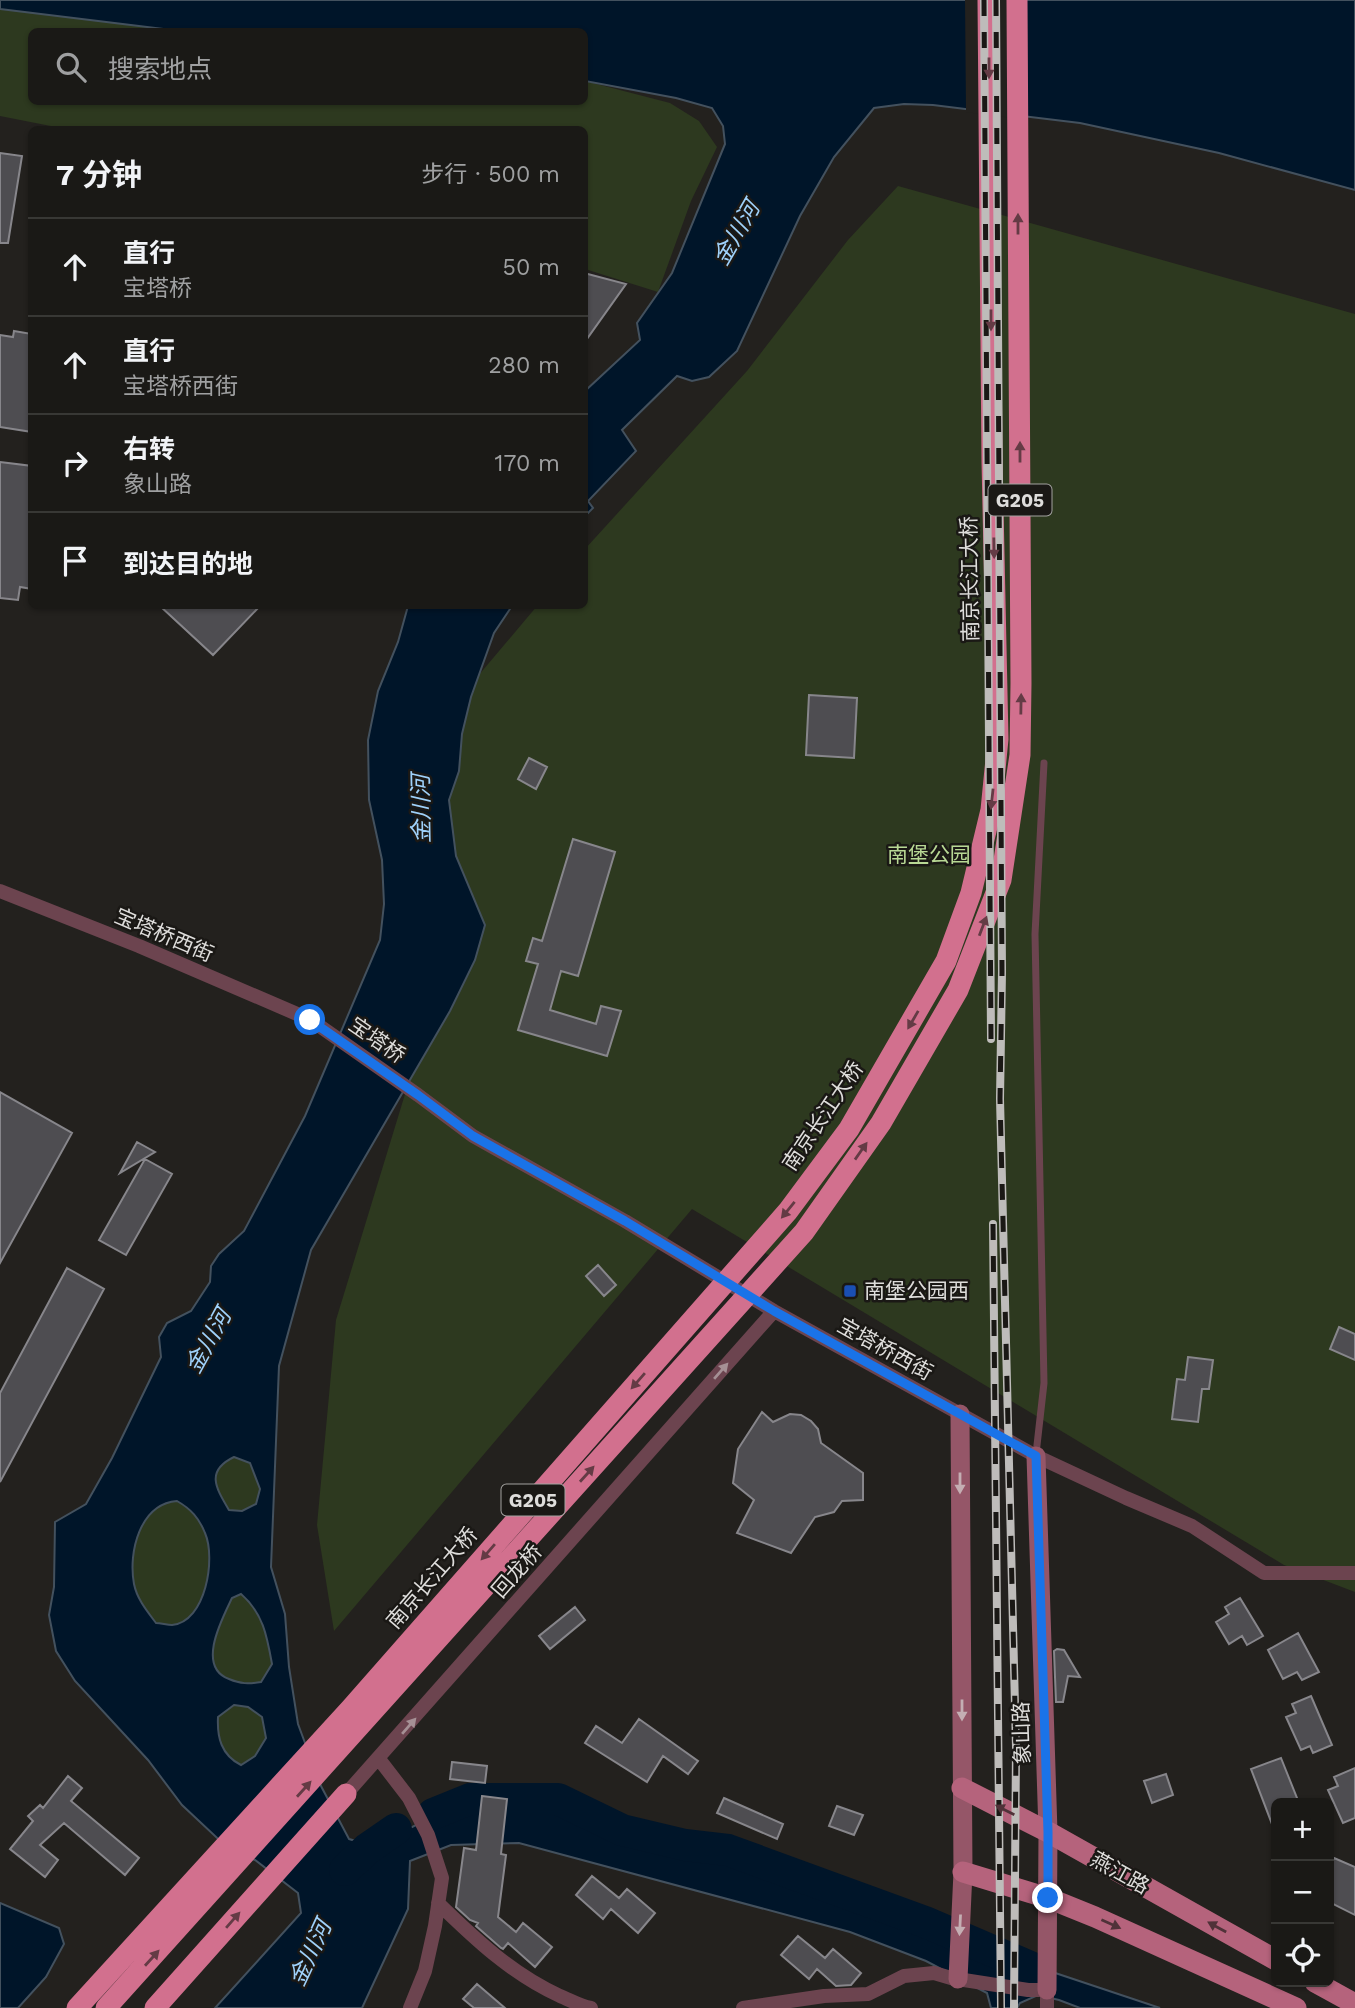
<!DOCTYPE html>
<html lang="zh">
<head>
<meta charset="utf-8">
<style>
	:root { --surface:#1a1916; --page:#23221f; --text:#f1f3f6; --muted:#9fa0a1; --line:#383835 }
	body { margin:0; font-family:"Work Sans","Noto Sans SC",sans-serif; background:var(--page); color:var(--text) }
	.controls { position:absolute; right:21px; bottom:21px; display:grid; overflow:hidden; border-radius:10px; box-shadow:0 2px 5px #0004 }
	.controls button { width:63px; height:63px; display:grid; place-items:center; padding:0; border:0; border-bottom:2px solid var(--line); background:var(--surface); color:var(--text); font:35px sans-serif }
	.stop { position:absolute; width:21px; height:21px; margin:-16px; border:5px solid #1a73e8; border-radius:50%; background:#fff }
	.stop.end { background:#1a73e8; border-color:#fff; box-shadow:0 2px 7px #0008 }
	.list { margin:0; padding:0; list-style:none }
	h2 { display:flex; justify-content:space-between; align-items:center; height:91px; margin:0; padding:0 28px; font-size:30px }
	h2 small { font-size:23px; font-weight:400; color:var(--muted) }
	.list li { display:grid; grid-template-columns:46px 1fr auto; gap:21px; align-items:center; box-sizing:border-box; height:98px; padding:0 28px; border-top:2px solid var(--line) }
	.list b { display:block; font-size:26px; white-space:nowrap }
	.list p { margin:0; font-size:23px; white-space:nowrap; color:var(--muted) }
	.list em { font-size:23px; font-style:normal; color:var(--muted) }
	.icon { flex:none; width:38px; height:38px; fill:none; stroke:currentColor; stroke-width:2; stroke-linecap:round; stroke-linejoin:round }
	.map { position:relative; flex:none; width:1355px; height:2008px; overflow:hidden }
	.search { position:absolute; background:var(--surface); box-shadow:0 2px 5px #0004; left:28px; top:28px; width:560px; height:77px; display:flex; align-items:center; gap:18px; box-sizing:border-box; padding:0 24px; border-radius:10px; color:var(--muted); font-size:26px }
	.panel { position:absolute; background:var(--surface); box-shadow:0 2px 5px #0004; left:28px; top:126px; width:560px; height:483px; border-radius:10px }
	.map>svg:first-child { display:block }
	.green { fill:#2d391f }
	.water { fill:#001529; stroke:#43515e; stroke-width:2; fill-rule:evenodd }
	.pier { fill:#23211e }
	.lines { fill:none; stroke-linecap:round; stroke-linejoin:round }
	.river { stroke:#001529; stroke-width:32 }
	.building { fill:#4e4d51; stroke:#87868b; stroke-width:2 }
	.lane { stroke:#6c444f; stroke-width:7 }
	.street { stroke:#6c444f; stroke-width:14 }
	.secondary { stroke:#955668; stroke-width:19 }
	.primary { stroke:#b5637c; stroke-width:21 }
	.highway { stroke:#d2708e; stroke-width:21 }
	.rail-casing { stroke:#bebcba; stroke-width:8 }
	.rail { stroke:#1a1815; stroke-width:5; stroke-dasharray:16; stroke-linecap:butt }
	.oneway { fill:#643b45 }
	.oneway2 { fill:#a59095 }
	.oneway3 { fill:#c4aeb3 }
	.oneway4 { fill:#503239 }
	.route { stroke:#1a73e8; stroke-width:9 }
	.transit-dot { fill:#1a4fb4; stroke:#1a1815; stroke-width:2.5 }
	.labels { text-anchor:middle; stroke-width:5; stroke-linejoin:round; paint-order:stroke }
	.shield { fill:#1a1815; stroke:#a3a2a0; stroke-width:2 }
	.shield-label { font-size:19px; font-weight:bold; fill:#dedddb }
	.street-label { font-size:21px; fill:#dedddb; stroke:#1a1815 }
	.park-label { font-size:21px; fill:#b8d894; stroke:#1a1815 }
	.poi-label { font-size:21px; fill:#dedddb; stroke:#1a1815; text-anchor:start }
	.water-label { font-size:23px; font-style:italic; fill:#9fd1fa; stroke:#1a1815 }
</style>
</head>
<body>
<div class="map">
<svg width="1355" height="2008" viewBox="0 0 1355 2008">
	<rect width="100%" height="100%" fill="#23211e"/>
	<path class="green" d="M 0,9 L 188,31 L 32,32 L 32,102 L 584,102 L 585,81 L 670,103 L 699,121 L 717,147 L 691,201 L 658,292 L 585,269 L 584,130 L 71,130 L 0,116 Z
		M 898,186 L 1355,314 L 1355,1592 L 1284,1565 L 692,1209 L 334,1631 L 317,1525 L 336,1320 L 424,1032 L 451,708 L 537,606 L 584,606 L 585,549 L 747,371 L 848,240 Z
		M 235,1457 L 250,1463 L 260,1489 L 256,1504 L 242,1511 L 229,1510 C 216,1488 205,1471 235,1457 Z
		M 177,1501 C 191,1509 199,1518 205,1533 C 216,1558 206,1622 172,1625 C 167,1625 161,1623 156,1623 C 145,1609 132,1592 131,1573 C 130,1550 140,1517 161,1504 C 165,1501 172,1502 177,1501 Z
		M 241,1594 C 263,1613 267,1636 272,1664 L 261,1682 C 248,1684 241,1684 229,1679 C 195,1667 222,1619 232,1598 Z
		M 234,1705 L 248,1707 L 262,1716 L 266,1738 L 255,1756 L 240,1765 C 220,1751 217,1741 218,1717 Z"/>
	<path class="water" d="M 0,0 L 1355,0 L 1355,190 L 1219,153 L 1080,123 L 933,105 L 904,104 L 874,108 L 834,157 L 800,216 L 737,351 L 709,377 L 692,381 L 677,376 L 622,430 L 636,451 L 588,501 L 593,508 L 585,516 L 585,391 L 640,340 L 637,323 L 672,273 L 725,144 L 723,126 L 712,108 L 676,98 L 585,81 L 584,32 L 188,32 L 0,9 Z
		M 408,606 L 512,606 L 494,633 L 471,697 L 462,734 L 459,771 L 449,800 L 456,856 L 485,925 L 475,960 L 450,1011 L 311,1250 L 279,1366 L 271,1567 L 285,1614 L 289,1667 L 298,1724 L 321,1786 L 349,1839 C 383,1852 405,1827 434,1817 C 460,1808 490,1801 518,1802 C 564,1803 617,1828 661,1843 C 719,1862 777,1877 834,1899 L 1160,2008 L 1080,2008 L 1059,2000 L 1038,1995 L 1020,2003 L 1017,2008 L 991,2008 L 987,1993 L 926,1961 L 850,1932 L 519,1843 L 451,1845 L 410,1861 L 408,1909 L 362,2008 L 215,2008 L 301,1913 L 298,1893 L 255,1860 L 232,1852 L 182,1805 L 148,1760 L 75,1681 L 56,1651 L 49,1615 L 54,1587 L 55,1522 L 86,1504 L 112,1458 L 161,1357 L 159,1337 L 167,1323 L 191,1311 L 210,1282 L 211,1266 L 219,1254 L 244,1231 L 305,1116 L 380,940 L 384,904 L 382,860 L 369,800 L 368,740 L 378,691 L 398,642 ZM 234,1457 L 250,1463 L 260,1489 L 256,1504 L 242,1511 L 229,1510 C 216,1488 205,1471 234,1457 ZM 177,1501 C 191,1509 199,1518 205,1533 C 216,1558 206,1622 172,1625 C 167,1625 161,1623 156,1623 C 147,1611 137,1599 134,1584 C 128,1552 140,1504 177,1501 ZM 241,1594 C 263,1613 267,1636 272,1664 L 261,1682 C 248,1684 241,1684 229,1679 C 196,1667 222,1619 232,1598 ZM 234,1705 L 248,1707 L 262,1717 L 266,1738 L 255,1756 L 241,1765 C 221,1755 217,1737 218,1717 Z
		M 0,1903 L 59,1928 L 64,1944 L 46,1977 L 18,2008 L 0,2008 Z"/>
	<path class="pier" d="M 965,0 L 1027,0 L 1028,120 L 966,112 Z"/>
	<g class="lines">
		<path class="river" d="M 433,1814 L 470,1799 L 558,1799 L 622,1830 L 685,1845 L 728,1850 L 925,1922 L 1037,1970
			M 345,1870 L 367,1849 L 396,1829"/>
	</g>
	<path class="building" d="M 0,153 L 22,156 L 8,243 L 0,243 Z
		M 584,273 L 626,284 L 584,343 Z
		M 14,331 L 32,334 L 32,432 L 0,427 L 0,335 L 13,337 Z
		M 0,462 L 32,466 L 32,589 L 20,587 L 18,600 L 0,598 Z
		M 160,606 L 260,606 L 213,655 Z
		M 809,695 L 857,698 L 854,758 L 806,755 Z
		M 529,758 L 547,767 L 536,789 L 518,779 Z
		M 573,839 L 615,852 L 578,976 L 561,971 L 550,1010 L 596,1024 L 601,1006 L 621,1011 L 607,1056 L 518,1030 L 538,964 L 526,961 L 533,938 L 542,941 Z
		M 0,1092 L 72,1133 L 0,1263 Z
		M 137,1142 L 155,1152 L 120,1173 Z
		M 145,1159 L 172,1174 L 126,1255 L 99,1240 Z
		M 598,1265 L 616,1285 L 604,1296 L 586,1276 Z
		M 67,1268 L 104,1289 L 0,1482 L 0,1393 Z
		M 1339,1327 L 1355,1334 L 1355,1360 L 1330,1349 Z
		M 1188,1357 L 1213,1360 L 1209,1389 L 1202,1389 L 1198,1422 L 1172,1419 L 1177,1379 L 1185,1380 Z
		M 762,1412 L 773,1422 L 790,1414 L 801,1415 L 811,1421 L 818,1429 L 821,1443 L 863,1473 L 863,1500 L 842,1501 L 834,1512 L 815,1517 L 791,1553 L 737,1533 L 754,1500 L 733,1483 L 738,1449 Z
		M 1240,1598 L 1263,1636 L 1247,1645 L 1242,1636 L 1229,1644 L 1216,1622 L 1229,1614 L 1225,1607 Z
		M 575,1607 L 585,1620 L 550,1649 L 539,1636 Z
		M 1298,1633 L 1319,1672 L 1302,1680 L 1297,1672 L 1283,1679 L 1268,1650 Z
		M 1057,1649 L 1064,1650 L 1080,1677 L 1068,1676 L 1063,1702 L 1056,1702 L 1054,1651 Z
		M 1311,1696 L 1332,1745 L 1313,1753 L 1310,1746 L 1301,1750 L 1286,1717 L 1296,1713 L 1292,1704 Z
		M 639,1719 L 698,1761 L 688,1774 L 663,1756 L 647,1782 L 585,1743 L 596,1726 L 622,1743 Z
		M 1281,1758 L 1299,1803 L 1276,1803 L 1275,1832 L 1251,1769 Z
		M 452,1762 L 487,1766 L 485,1783 L 450,1779 Z
		M 1355,1768 L 1355,1818 L 1343,1823 L 1328,1790 L 1338,1786 L 1334,1777 Z
		M 1166,1774 L 1173,1795 L 1152,1803 L 1144,1781 Z
		M 68,1776 L 82,1788 L 71,1801 L 139,1858 L 125,1875 L 64,1823 L 40,1845 L 58,1860 L 45,1877 L 10,1849 L 33,1821 L 28,1816 L 40,1805 L 43,1808 Z
		M 482,1796 L 507,1799 L 501,1854 L 506,1855 L 498,1917 L 516,1932 L 523,1923 L 552,1947 L 535,1967 L 508,1943 L 503,1949 L 501,1948 L 476,1926 L 478,1923 L 470,1920 L 456,1907 L 464,1848 L 476,1850 Z
		M 724,1798 L 783,1824 L 777,1839 L 717,1813 Z
		M 837,1806 L 863,1815 L 854,1835 L 829,1826 Z
		M 1334,1858 L 1355,1867 L 1355,1915 L 1329,1902 L 1329,1869 Z
		M 592,1876 L 619,1898 L 627,1889 L 655,1913 L 638,1933 L 611,1909 L 603,1919 L 576,1895 Z
		M 798,1936 L 825,1958 L 833,1949 L 861,1973 L 851,1985 L 836,1986 L 817,1969 L 809,1979 L 781,1955 Z
		M 477,1984 L 505,2008 L 474,2008 L 463,1999 Z"/>
	<g class="lines">
		<path class="lane" d="M 1036,1454 L 1044,1383 L 1035,934 L 1044,763"/>
		<path class="street" d="M 0,891 L 139,946 L 311,1020 L 418,1095 L 473,1136 L 625,1221 L 774,1311 L 1036,1456 L 1126,1498 L 1192,1526 L 1264,1573 L 1355,1573
			M 379,1759 L 409,1798 L 428,1835 L 442,1878 L 435,1926 L 425,1971 L 410,2008
			M 346,1794 L 774,1311
			M 438,1903 C 476,1940 512,1974 560,1996 C 570,2000 580,2006 591,2008
			M 743,2008 L 824,1996 L 868,1994 L 904,1976 L 934,1973 L 951,1978 L 1028,1990 L 1047,1990 L 1047,2008"/>
		<path class="secondary" d="M 1036,1456 L 1048,1832 L 1047,1990
			M 958,1979 L 963,1872 L 960,1414"/>
		<path class="primary" d="M 962,1788 L 1048,1832 L 1276,1960
			M 963,1872 L 1048,1898 L 1095,1917 L 1296,2008
			M 1315,1982 L 1355,2004"/>
		<path class="highway" d="M 77,2008 L 351,1708 L 788,1211 L 849,1129 L 946,961 L 971,893 L 991,810 L 998,739 L 992,461 L 988,0
			M 106,2008 L 804,1232 L 881,1123 L 958,990 L 1001,880 L 1020,755 L 1021,683 L 1017,0
			M 155,2008 L 346,1794"/>
		<g class="rail-casing">
			<path id="rail" d="M 984,0 L 991,1039
				M 996,0 L 1002,972 L 1000,1099 L 1016,1747 L 1014,2008
				M 993,1224 L 1001,2008"/>
		</g>
		<use href="#rail" class="rail"/>
	</g>
	<defs><path id="oneway-solid" d="M-6-.8H1V-3.2L6.5 0L1 3.2V.8H-6Z" transform="scale(1.75)"/></defs>
	<g class="oneway">
		<use href="#oneway-solid" transform="translate(989 68) rotate(90)"/>
		<use href="#oneway-solid" transform="translate(1018 224) rotate(-90)"/>
		<use href="#oneway-solid" transform="translate(991 320) rotate(90)"/>
		<use href="#oneway-solid" transform="translate(1020 452) rotate(-90)"/>
		<use href="#oneway-solid" transform="translate(994 548) rotate(89)"/>
		<use href="#oneway-solid" transform="translate(1021 704) rotate(-89)"/>
		<use href="#oneway-solid" transform="translate(992 799) rotate(96)"/>
		<use href="#oneway-solid" transform="translate(983 926) rotate(-69)"/>
		<use href="#oneway-solid" transform="translate(913 1020) rotate(120)"/>
		<use href="#oneway-solid" transform="translate(861 1151) rotate(-55)"/>
		<use href="#oneway-solid" transform="translate(788 1210) rotate(129)"/>
		<use href="#oneway-solid" transform="translate(638 1381) rotate(131)"/>
		<use href="#oneway-solid" transform="translate(587 1474) rotate(-48)"/>
		<use href="#oneway-solid" transform="translate(488 1552) rotate(131)"/>
		<use href="#oneway-solid" transform="translate(304 1789) rotate(-48)"/>
		<use href="#oneway-solid" transform="translate(233 1920) rotate(-49)"/>
		<use href="#oneway-solid" transform="translate(152 1958) rotate(-48)"/>
	</g>
	<g class="oneway2">
		<use href="#oneway-solid" transform="translate(721 1371) rotate(-49)"/>
		<use href="#oneway-solid" transform="translate(409 1726) rotate(-49)"/>
	</g>
	<g class="oneway3">
		<use href="#oneway-solid" transform="translate(960 1483) rotate(90)"/>
		<use href="#oneway-solid" transform="translate(962 1710) rotate(90)"/>
		<use href="#oneway-solid" transform="translate(960 1925) rotate(93)"/>
	</g>
	<g class="oneway4">
		<use href="#oneway-solid" transform="translate(1005 1810) rotate(-153)"/>
		<use href="#oneway-solid" transform="translate(1111 1924) rotate(24)"/>
		<use href="#oneway-solid" transform="translate(1217 1927) rotate(-151)"/>
	</g>
	<g class="lines">
		<path class="route" d="M 310,1020 L 418,1095 L 473,1136 L 625,1221 L 774,1311 L 1036,1456 L 1048,1832 L 1048,1898"/>
	</g>
	<rect class="transit-dot" x="843" y="1284" width="14" height="14" rx="3.5"/>
	<g class="labels">
		<g class="shield">
			<rect x="988.5" y="484.5" width="63" height="31" rx="5"/>
			<rect x="501.5" y="1484.5" width="63" height="31" rx="5"/>
		</g>
		<g class="shield-label">
			<text x="1020" y="507">G205</text>
			<text x="533" y="1507">G205</text>
		</g>
		<g class="street-label">
			<text transform="translate(970 579) rotate(-91)" y="7">南京长江大桥</text>
			<text transform="translate(164 935) rotate(23)" y="7">宝塔桥西街</text>
			<text transform="translate(377 1040) rotate(35)" y="7">宝塔桥</text>
			<text transform="translate(823 1116) rotate(-56)" y="7">南京长江大桥</text>
			<text transform="translate(885 1349) rotate(29)" y="7">宝塔桥西街</text>
			<text transform="translate(517 1571) rotate(-49)" y="7">回龙桥</text>
			<text transform="translate(432 1578) rotate(-49)" y="7">南京长江大桥</text>
			<text transform="translate(1022 1733) rotate(-92)" y="7">象山路</text>
			<text transform="translate(1120 1873) rotate(29)" y="7">燕江路</text>
		</g>
		<g class="park-label">
			<text x="929" y="862">南堡公园</text>
		</g>
		<g class="poi-label">
			<text x="864" y="1298">南堡公园西</text>
		</g>
		<g class="water-label">
			<text transform="translate(736 233) rotate(-60)" y="8">金川河</text>
			<text transform="translate(421 809) rotate(-91)" y="8">金川河</text>
			<text transform="translate(208 1341) rotate(-61)" y="8">金川河</text>
			<text transform="translate(310 1953) rotate(-65)" y="8">金川河</text>
		</g>
	</g>
</svg>
<div class="controls">
<button>+</button>
<button>−</button>
<button><svg class="icon" aria-label="locate" viewBox="0 0 24 24"><circle cx="12" cy="12" r="6"/><path d="M12 2v4M12 18v4M2 12h4M18 12h4"/></svg></button>
</div>
<div class="stop" style="left:310px;top:1020px"></div>
<div class="stop end" style="left:1048px;top:1898px"></div>
<div class="search"><svg class="icon" aria-label="search" viewBox="0 0 24 24"><circle cx="10" cy="10" r="6"/><path d="M15 15l6 6"/></svg>搜索地点</div>
<section class="panel">
<h2>7 分钟<small>步行 · 500 m</small></h2>
<ul class="list">
<li><svg class="icon" aria-label="ahead" viewBox="0 0 24 24"><path d="M12 20V5M6 11l6-6 6 6"/></svg><div><b>直行</b><p>宝塔桥</p></div><em>50 m</em></li>
<li><svg class="icon" aria-label="ahead" viewBox="0 0 24 24"><path d="M12 20V5M6 11l6-6 6 6"/></svg><div><b>直行</b><p>宝塔桥西街</p></div><em>280 m</em></li>
<li><svg class="icon" aria-label="right" viewBox="0 0 24 24"><path d="M7 20v-9h11M14 6l5 5-5 5"/></svg><div><b>右转</b><p>象山路</p></div><em>170 m</em></li>
<li><svg class="icon" aria-label="arrive" viewBox="0 0 24 24"><path d="M6 21V4h12l-3 4 3 4H6"/></svg><div><b>到达目的地</b></div></li>
</ul>
</section>
</div>
</body>
</html>
